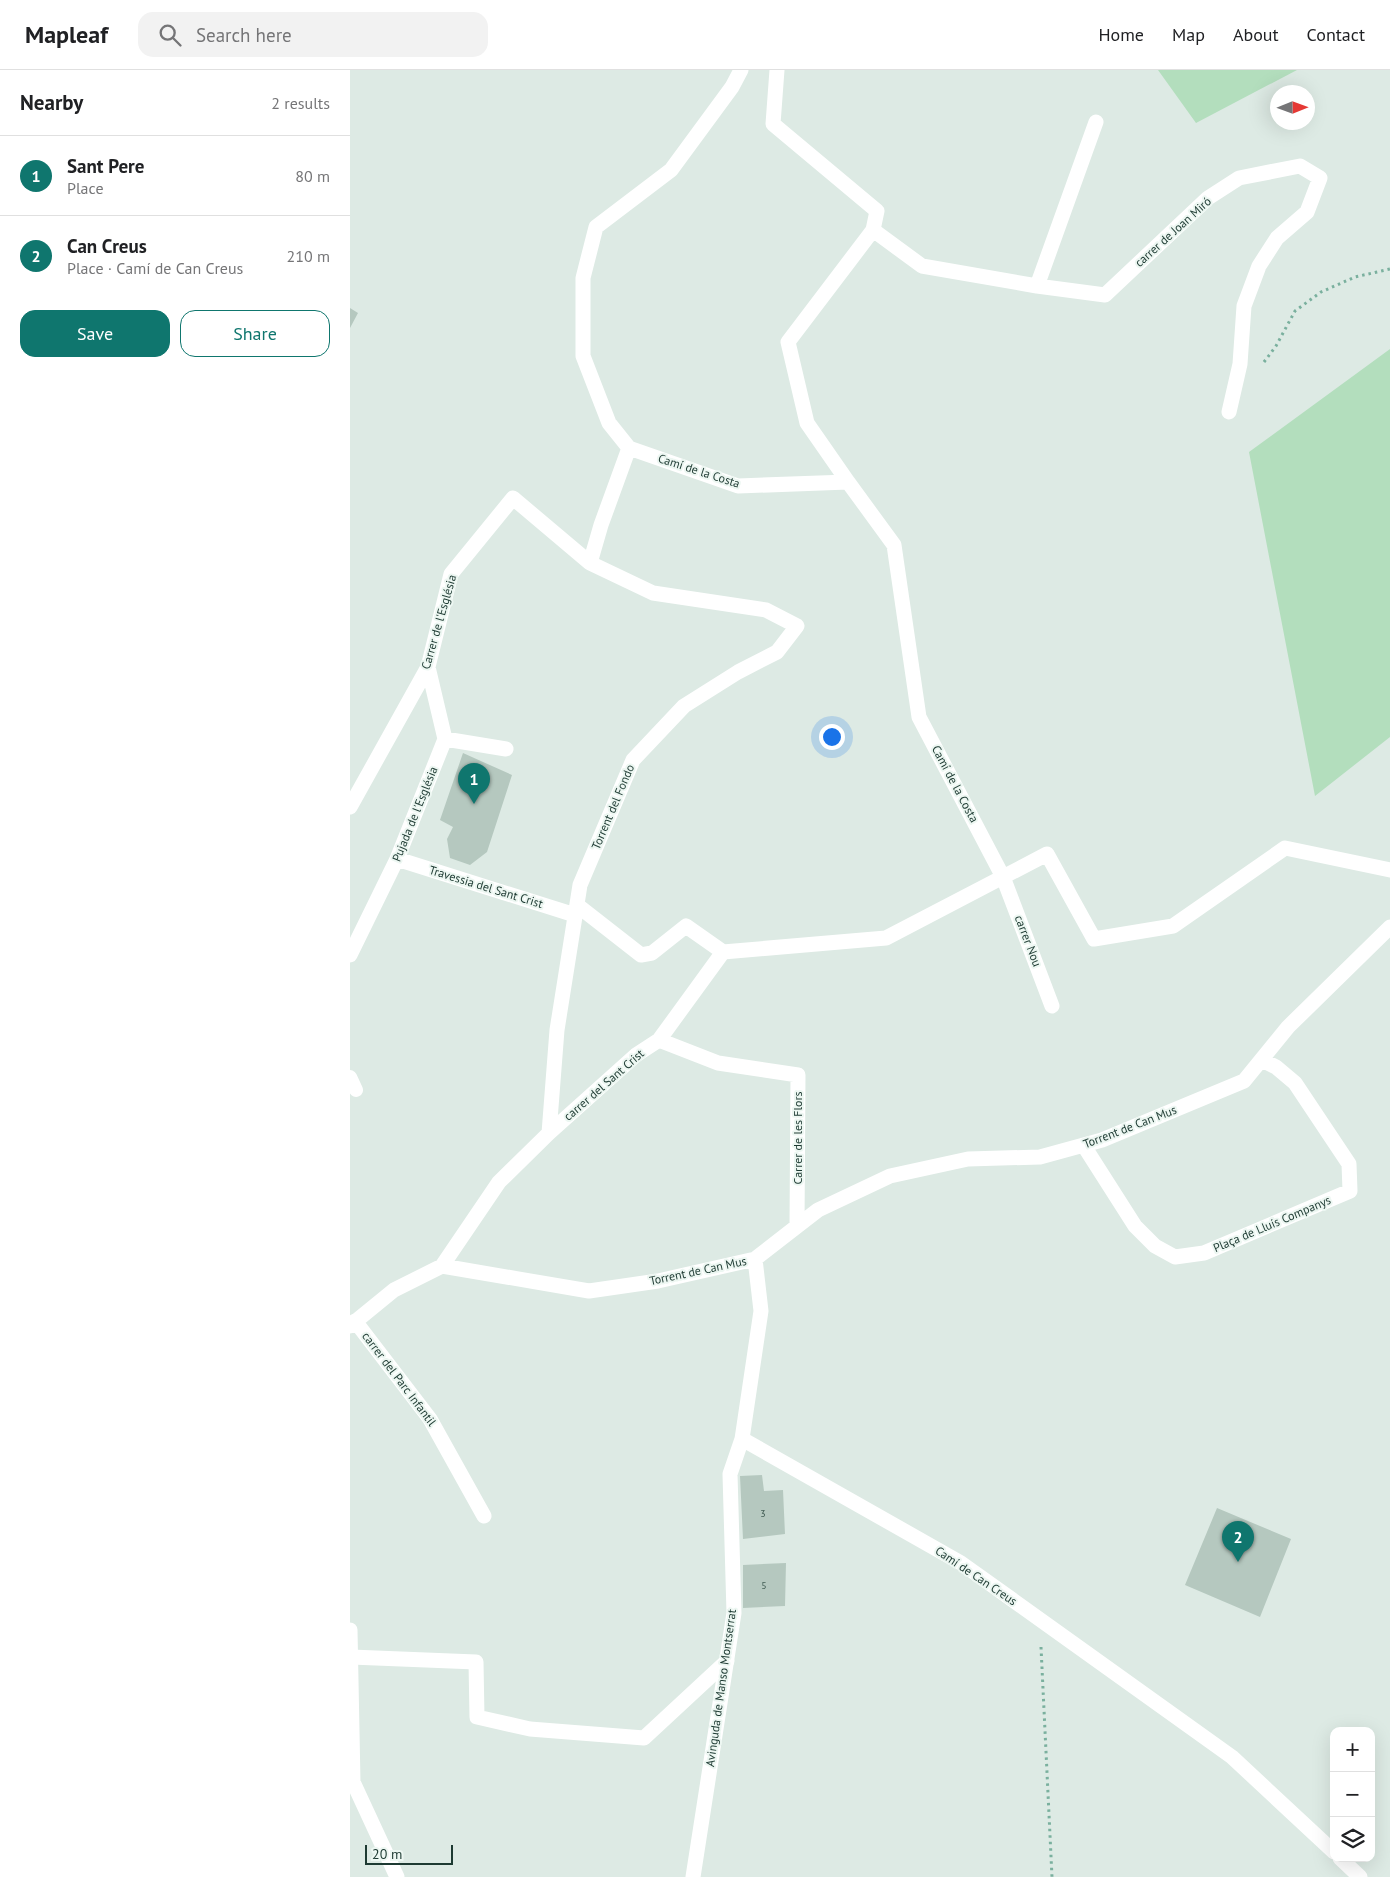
<!DOCTYPE html>
<html lang="en">
<head>
<meta charset="utf-8">
<style>
	:root { --surface:#fff; --page:#f2f2f2; --text:#202124; --muted:#757577; --line:#e0e0e0; --accent:#0f766e }
	body { margin:0; font-family:"PT Sans",sans-serif; background:var(--page); color:var(--text) }
	.controls { position:absolute; right:15px; bottom:15px; display:grid; overflow:hidden; border-radius:10px; box-shadow:0 5px 20px #0002 }
	.controls button { width:45px; height:45px; display:grid; place-items:center; padding:0; border:0; border-bottom:1px solid var(--line); background:var(--surface); color:var(--text); font:25px sans-serif }
	.compass { position:absolute; left:920px; top:15px; width:45px; height:45px; border-radius:50%; background:var(--surface); box-shadow:0 5px 20px #0002; rotate:89deg }
	.scale { position:absolute; left:15px; bottom:12px; width:88px; box-sizing:border-box; padding-left:5px; border:2px solid #1d3a32; border-top:0; font-size:14px; line-height:18px; white-space:nowrap; color:#1d3a32; -webkit-text-stroke:4px #edf7f2; paint-order:stroke }
	.you { position:absolute; left:481px; top:666px; width:18px; height:18px; margin:-12px; border:4px solid #fff; border-radius:50%; background:#1a73e8; box-shadow:0 0 0 8px #1a73e833 }
	.badge { display:grid; place-items:center; width:32px; height:32px; border-radius:50%; background:var(--accent); color:#fff; font-size:16px; font-weight:700 }
	.pin { position:absolute; translate:-50% -41px; filter:drop-shadow(0 1px 2px #0008) }
	.pin::after { content:''; position:absolute; top:26px; width:18px; height:15px; background:inherit; clip-path:polygon(0 0,100% 0,50% 100%) }
	.list { margin:0; padding:0; list-style:none }
	h2 { display:flex; justify-content:space-between; align-items:center; height:65px; margin:0; padding:0 20px; font-size:21px }
	h2 small { font-size:16px; font-weight:400; color:var(--muted) }
	.list li { display:grid; grid-template-columns:32px 1fr auto; gap:15px; align-items:center; box-sizing:border-box; height:80px; padding:0 20px; border-top:1px solid var(--line) }
	.list b { display:block; font-size:19px; white-space:nowrap }
	.list p { margin:0; font-size:16px; white-space:nowrap; color:var(--muted) }
	.list em { font-size:16px; font-style:normal; color:var(--muted) }
	.actions { display:flex; gap:10px; padding:15px 20px }
	.actions a { flex:1; padding:11px 0; border:1px solid var(--accent); border-radius:15px; text-align:center; font-size:18px; color:var(--accent) }
	.actions .main { background:var(--accent); color:#fff }
	.icon { flex:none; width:28px; height:28px; fill:none; stroke:currentColor; stroke-width:2; stroke-linecap:round; stroke-linejoin:round }
	.map { position:relative; flex:none; width:1040px; height:1807px; overflow:hidden }
	header { display:flex; align-items:center; gap:30px; box-sizing:border-box; height:70px; padding:0 25px; background:var(--surface); border-bottom:1px solid var(--line) }
	header strong { font-size:24px }
	nav { display:flex; gap:28px; margin-inline-start:auto; font-size:18px }
	.search { width:350px; height:45px; background:var(--page); display:flex; align-items:center; gap:12px; box-sizing:border-box; padding:0 18px; border-radius:15px; color:var(--muted); font-size:19px }
	main { display:flex }
	aside { flex:1; background:var(--surface) }
	.map>svg:first-child { display:block }
	.green { fill:#b3debd }
	.building { fill:#b5c8bf }
	.lines { fill:none; stroke-linecap:round; stroke-linejoin:round }
	.path { stroke:#7ab09e; stroke-width:3; stroke-dasharray:2.5 4; stroke-linecap:butt }
	.service { stroke:#fff; stroke-width:14 }
	.pedestrian { stroke:#fff; stroke-width:15 }
	.minor { stroke:#fff; stroke-width:15 }
	.labels { text-anchor:middle; stroke-width:4; stroke-linejoin:round; paint-order:stroke }
	.number-label { font-size:10px; fill:#435e55 }
	.street-label { font-size:12px; fill:#1d3a32; stroke:#edf7f2 }
</style>
</head>
<body>
<header>
<strong>Mapleaf</strong>
<div class="search"><svg class="icon" aria-label="search" viewBox="0 0 24 24"><circle cx="10" cy="10" r="6"/><path d="M15 15l6 6"/></svg>Search here</div>
<nav><a>Home</a><a>Map</a><a>About</a><a>Contact</a></nav>
</header>
<main>
<aside>
<h2>Nearby<small>2 results</small></h2>
<ul class="list">
<li><span class="badge">1</span><div><b>Sant Pere</b><p>Place</p></div><em>80 m</em></li>
<li><span class="badge">2</span><div><b>Can Creus</b><p>Place · Camí de Can Creus</p></div><em>210 m</em></li>
</ul>
<div class="actions"><a class="main">Save</a><a>Share</a></div>
</aside>
<div class="map">
<svg width="1040" height="1807" viewBox="0 0 1040 1807">
	<rect width="100%" height="100%" fill="#ddeae4"/>
	<path class="green" d="M 808,0 L 947,0 L 846,53 Z
		M 1040,279 L 1040,667 L 965,726 L 899,382 Z"/>
	<path class="building" d="M 0,238 L 8,243 L 0,258 Z
		M 113,683 L 162,705 L 137,782 L 120,795 L 100,788 L 97,769 L 103,757 L 90,750 Z
		M 412,1405 L 414,1421 L 433,1420 L 435,1464 L 393,1469 L 390,1406 Z
		M 867,1438 L 941,1469 L 910,1547 L 835,1515 Z
		M 436,1493 L 435,1536 L 393,1538 L 393,1495 Z"/>
	<g class="lines">
		<path class="path" d="M 914,292 L 926,276 L 945,241 L 971,222 L 1005,207 L 1040,199
			M 691,1577 L 702,1807"/>
		<path class="service" d="M 0,1007 L 6,1020"/>
		<path class="pedestrian" d="M 653,807 L 702,936
			M 1,1587 L 126,1592 L 127,1647 L 180,1659 L 294,1668 L 377,1591"/>
		<path class="minor" d="M 391,0 L 382,17 L 321,100 L 246,157 L 233,208 L 233,286 L 259,353 L 279,378 L 388,416 L 498,412 L 544,475 L 569,647 L 653,807
			M 427,0 L 423,54 L 527,141 L 523,160 L 438,272 L 457,353 L 498,412
			M 523,160 L 572,196 L 687,216 L 755,225 L 858,128 L 889,108 L 950,96 L 970,108 L 957,142 L 927,168 L 909,196 L 894,236 L 890,294 L 879,342
			M 687,216 L 746,52
			M 95,669 L 156,679
			M 0,737 L 78,597 L 101,504 L 163,428 L 240,493
			M 47,789 L 225,845
			M 227,835 L 291,885 L 302,883 L 336,856 L 373,882
			M 0,885 L 47,789 L 95,669 L 78,597
			M 309,970 L 368,993 L 448,1005 L 447,1156
			M 199,1063 L 207,960 L 230,815 L 283,690 L 334,636 L 388,602 L 427,582 L 447,556 L 416,540 L 303,523 L 240,493 L 251,455 L 279,378
			M 734,1076 L 785,1156 L 805,1176 L 825,1187 L 854,1183 L 1000,1121 L 999,1094 L 945,1013 L 926,997 L 912,990
			M 405,1189 L 411,1241 L 392,1369 L 611,1493 L 882,1687 L 984,1782
			M 92,1196 L 239,1221 L 308,1211 L 405,1189 L 468,1140 L 540,1106 L 618,1089 L 690,1087 L 752,1070 L 894,1011 L 938,957 L 1040,857
			M 5,1251 L 80,1349 L 134,1446
			M 0,1256 L 44,1220 L 92,1196 L 149,1112 L 199,1063 L 286,985 L 309,970 L 373,882 L 536,868 L 697,784 L 744,869 L 823,856 L 935,778 L 1040,800
			M 0,1560 L 3,1712 L 47,1807
			M 990,1788 L 1010,1807
			M 343,1807 L 384,1543 L 380,1404 L 392,1369"/>
	</g>
	<g class="labels">
		<g class="number-label">
			<text x="413" y="1447">3</text>
			<text x="414" y="1519">5</text>
		</g>
		<g class="street-label">
			<text transform="translate(823 162) rotate(-42)" y="4">carrer de Joan Miró</text>
			<text transform="translate(349 401) rotate(18)" y="4">Camí de la Costa</text>
			<text transform="translate(89 552) rotate(-74)" y="4">Carrer de l'Església</text>
			<text transform="translate(605 714) rotate(62)" y="4">Camí de la Costa</text>
			<text transform="translate(263 737) rotate(-67)" y="4">Torrent del Fondo</text>
			<text transform="translate(65 744) rotate(-68)" y="4">Pujada de l'Església</text>
			<text transform="translate(136 817) rotate(17)" y="4">Travessia del Sant Crist</text>
			<text transform="translate(678 871) rotate(69)" y="4">carrer Nou</text>
			<text transform="translate(254 1015) rotate(-41)" y="4">carrer del Sant Crist</text>
			<text transform="translate(780 1057) rotate(-21)" y="4">Torrent de Can Mus</text>
			<text transform="translate(448 1068) rotate(-90)" y="4">Carrer de les Flors</text>
			<text transform="translate(922 1154) rotate(-23)" y="4">Plaça de Lluís Companys</text>
			<text transform="translate(348 1201) rotate(-12)" y="4">Torrent de Can Mus</text>
			<text transform="translate(49 1309) rotate(53)" y="4">carrer del Parc Infantil</text>
			<text transform="translate(626 1506) rotate(34)" y="4">Camí de Can Creus</text>
			<text transform="translate(371 1618) rotate(-82)" y="4">Avinguda de Manso Montserrat</text>
		</g>
	</g>
</svg>
<div class="controls">
<button>+</button>
<button>−</button>
<button><svg class="icon" aria-label="layers" viewBox="0 0 24 24"><path d="M12 4l9 5-9 5-9-5zM3 14l9 5 9-5"/></svg></button>
</div>
<svg class="compass" viewBox="-18 -18 36 36"><path d="M0-13l5 13h-10z" fill="#e53935"/><path d="M0 13l5-13h-10z" fill="#757577"/></svg>
<div class="scale">20 m</div>
<div class="you"></div>
<div class="pin badge" style="left:124px;top:734px">1</div>
<div class="pin badge" style="left:888px;top:1492px">2</div>
</div>
</main>
</body>
</html>
